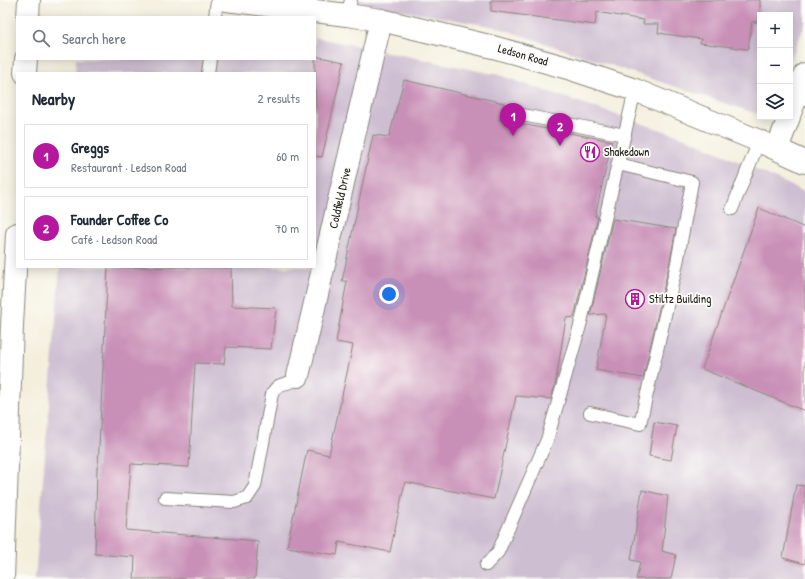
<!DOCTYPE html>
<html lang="en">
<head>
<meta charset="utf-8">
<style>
	:root { --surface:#fff; --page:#f6f6f7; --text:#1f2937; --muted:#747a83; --line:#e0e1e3; --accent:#b5179e }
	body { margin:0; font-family:"Patrick Hand",sans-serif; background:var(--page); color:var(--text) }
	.controls { position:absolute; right:12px; top:12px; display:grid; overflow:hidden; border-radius:0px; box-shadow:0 2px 10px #0003 }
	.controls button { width:36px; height:36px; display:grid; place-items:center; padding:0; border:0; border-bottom:1px solid var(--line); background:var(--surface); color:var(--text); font:20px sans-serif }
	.you { position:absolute; left:389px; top:294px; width:14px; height:14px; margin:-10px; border:3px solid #fff; border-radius:50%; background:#1a73e8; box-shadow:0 0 0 6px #1a73e833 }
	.badge { display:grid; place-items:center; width:26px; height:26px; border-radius:50%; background:var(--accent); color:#fff; font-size:13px; font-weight:700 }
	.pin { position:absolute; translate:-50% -33px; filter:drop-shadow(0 1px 2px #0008) }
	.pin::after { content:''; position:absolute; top:21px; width:14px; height:12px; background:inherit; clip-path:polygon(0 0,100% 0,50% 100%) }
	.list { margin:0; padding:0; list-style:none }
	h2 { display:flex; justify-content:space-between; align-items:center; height:52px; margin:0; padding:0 16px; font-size:17px }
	h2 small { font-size:13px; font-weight:400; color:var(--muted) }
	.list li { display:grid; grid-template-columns:26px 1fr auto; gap:12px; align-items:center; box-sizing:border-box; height:64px; margin:0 8px 8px; padding:0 8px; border:1px solid var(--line); border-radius:0px }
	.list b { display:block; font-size:15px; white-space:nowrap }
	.list p { margin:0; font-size:13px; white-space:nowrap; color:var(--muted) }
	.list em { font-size:13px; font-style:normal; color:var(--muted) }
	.icon { flex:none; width:22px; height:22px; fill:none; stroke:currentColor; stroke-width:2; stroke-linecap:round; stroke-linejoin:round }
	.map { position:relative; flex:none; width:805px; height:579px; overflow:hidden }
	.search { position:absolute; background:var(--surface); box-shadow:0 2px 10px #0003; left:16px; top:16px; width:300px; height:44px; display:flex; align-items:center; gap:10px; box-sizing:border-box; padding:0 14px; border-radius:0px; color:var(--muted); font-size:15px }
	.panel { position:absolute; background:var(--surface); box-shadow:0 2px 10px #0003; left:16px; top:72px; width:300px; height:196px; border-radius:0px }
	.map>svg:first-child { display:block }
	.industrial { fill:#cebed1 }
	.building { fill:#c990b7 }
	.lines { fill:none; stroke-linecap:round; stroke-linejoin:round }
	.service-casing { stroke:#88867c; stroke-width:14 }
	.minor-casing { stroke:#88867c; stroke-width:24 }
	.tertiary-casing { stroke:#88867c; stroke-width:24 }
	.service { stroke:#fff; stroke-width:12 }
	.minor { stroke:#fff; stroke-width:22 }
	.tertiary { stroke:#fff; stroke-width:22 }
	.labels { text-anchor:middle; stroke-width:3.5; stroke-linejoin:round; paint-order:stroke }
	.street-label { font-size:12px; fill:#1c1c1c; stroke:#fdfcf7 }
	.poi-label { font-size:12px; fill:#1c1c1c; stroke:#fdfcf7; text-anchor:start }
</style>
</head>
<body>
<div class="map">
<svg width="805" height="579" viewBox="0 0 805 579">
	<rect width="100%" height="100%" fill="#fdfcf7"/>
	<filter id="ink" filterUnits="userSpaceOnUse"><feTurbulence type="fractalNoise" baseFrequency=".025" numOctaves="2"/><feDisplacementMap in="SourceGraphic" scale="8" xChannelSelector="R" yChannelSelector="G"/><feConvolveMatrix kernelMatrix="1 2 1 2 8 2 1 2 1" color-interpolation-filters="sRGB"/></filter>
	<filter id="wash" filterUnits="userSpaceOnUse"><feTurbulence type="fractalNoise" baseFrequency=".012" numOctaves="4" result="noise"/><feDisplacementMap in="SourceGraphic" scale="16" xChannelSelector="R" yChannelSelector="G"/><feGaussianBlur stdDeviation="0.9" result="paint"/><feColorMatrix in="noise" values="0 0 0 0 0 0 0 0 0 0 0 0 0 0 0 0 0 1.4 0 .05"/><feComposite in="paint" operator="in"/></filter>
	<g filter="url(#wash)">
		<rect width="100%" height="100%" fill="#f4efdd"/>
		<path class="industrial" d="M 340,0 L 805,0 L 805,24 L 790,63 L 790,15 L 760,15 L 760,115 L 496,27 Z
			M 315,38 L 323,39 L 499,75 L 691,140 L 805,192 L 805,579 L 35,579 L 60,267 L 315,267 L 315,73 L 75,73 L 76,59 L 315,59 Z"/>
		<g id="blocks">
			<path class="building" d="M 491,0 L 760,0 L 760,22 L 752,22 L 748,49 L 700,43 L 701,39 L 658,33 L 659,24 L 643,24 L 644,20 L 597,12 L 595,25 L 491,11 Z
				M 315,56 L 344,62 L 322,157 L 315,156 Z
				M 404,80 L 504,103 L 499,120 L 612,141 L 595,216 L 598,217 L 574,317 L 566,318 L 555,386 L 551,399 L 516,396 L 494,499 L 405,482 L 390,552 L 339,542 L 337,555 L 287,547 L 307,450 L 329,455 L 353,345 L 336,342 L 347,281 L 342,281 L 373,135 L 389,137 Z
				M 759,208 L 805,228 L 805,411 L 702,369 Z
				M 613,219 L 676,229 L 670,261 L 643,378 L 596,370 L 606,314 L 590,315 Z
				M 108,267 L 231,267 L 232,306 L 276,308 L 271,349 L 226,347 L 224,364 L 195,363 L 189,467 L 131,464 L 126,530 L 258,541 L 255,579 L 134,579 L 135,557 L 95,554 L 97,467 L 98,467 Z
				M 654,422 L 677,426 L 671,460 L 649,456 Z
				M 796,485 L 805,486 L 805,564 L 783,558 Z
				M 642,490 L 668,496 L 662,551 L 676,555 L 671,579 L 636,579 L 640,562 L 631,560 Z"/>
		</g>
	</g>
	<g filter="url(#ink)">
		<use href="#blocks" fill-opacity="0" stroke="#88867c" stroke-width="1"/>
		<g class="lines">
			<g class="service-casing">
				<path id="service" d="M 347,15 L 351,0
					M 215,17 L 217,0
					M 208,73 L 210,59
					M 512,113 L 625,135
					M 732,209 L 759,141
					M 590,413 L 640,424 L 677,263 L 692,182 L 618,164
					M 165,498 L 234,502 L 247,498 L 255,486 L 272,394 C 280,378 290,388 298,376
					M 486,565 L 498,552 L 547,440 L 581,322 L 635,90"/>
			</g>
			<g class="minor-casing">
				<path id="minor" d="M 790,113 L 805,74
					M 777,149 L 789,117
					M 298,376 L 381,20"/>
			</g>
			<g class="tertiary-casing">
				<path id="tertiary" d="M 226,0 L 347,15 L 381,20 L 493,47 L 571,69 L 635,90 L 759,141 L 805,162
					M 28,17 L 29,0
					M 25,73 L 26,59
					M 3,579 L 12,325 L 17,234"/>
			</g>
			<use href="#service" class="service"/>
			<use href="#minor" class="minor"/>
			<use href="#tertiary" class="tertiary"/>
		</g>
	</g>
	<defs>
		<g id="restaurant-ring" transform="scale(1)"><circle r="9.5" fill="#fdfcf7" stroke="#b5179e" stroke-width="1.5"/><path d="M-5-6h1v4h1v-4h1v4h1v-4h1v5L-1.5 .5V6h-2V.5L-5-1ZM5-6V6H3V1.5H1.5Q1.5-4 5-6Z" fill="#b5179e"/></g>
		<g id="building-ring" transform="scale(1)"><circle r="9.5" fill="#fdfcf7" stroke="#b5179e" stroke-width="1.5"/><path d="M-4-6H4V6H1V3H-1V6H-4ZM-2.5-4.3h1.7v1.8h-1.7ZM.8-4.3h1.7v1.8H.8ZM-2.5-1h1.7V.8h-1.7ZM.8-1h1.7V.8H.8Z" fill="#b5179e"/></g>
	</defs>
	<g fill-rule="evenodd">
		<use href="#restaurant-ring" x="590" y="152"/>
		<use href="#building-ring" x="635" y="299"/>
	</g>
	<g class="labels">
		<g class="street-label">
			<text transform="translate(523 55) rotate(16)" y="4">Ledson Road</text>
			<text transform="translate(340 198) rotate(-77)" y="4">Coldfield Drive</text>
		</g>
		<g class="poi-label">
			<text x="604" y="156">Shakedown</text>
			<text x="649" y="303">Stiltz Building</text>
		</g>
	</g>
</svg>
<div class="controls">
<button>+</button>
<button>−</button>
<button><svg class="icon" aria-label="layers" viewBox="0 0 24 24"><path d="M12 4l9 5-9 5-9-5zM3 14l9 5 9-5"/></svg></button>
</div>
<div class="you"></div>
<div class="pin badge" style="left:513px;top:136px">1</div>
<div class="pin badge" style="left:560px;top:146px">2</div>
<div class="search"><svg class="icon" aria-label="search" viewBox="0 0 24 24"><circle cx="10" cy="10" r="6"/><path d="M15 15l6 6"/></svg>Search here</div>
<section class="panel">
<h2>Nearby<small>2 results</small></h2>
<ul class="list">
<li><span class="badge">1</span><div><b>Greggs</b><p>Restaurant · Ledson Road</p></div><em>60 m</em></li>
<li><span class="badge">2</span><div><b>Founder Coffee Co</b><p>Café · Ledson Road</p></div><em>70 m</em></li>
</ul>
</section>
</div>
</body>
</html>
